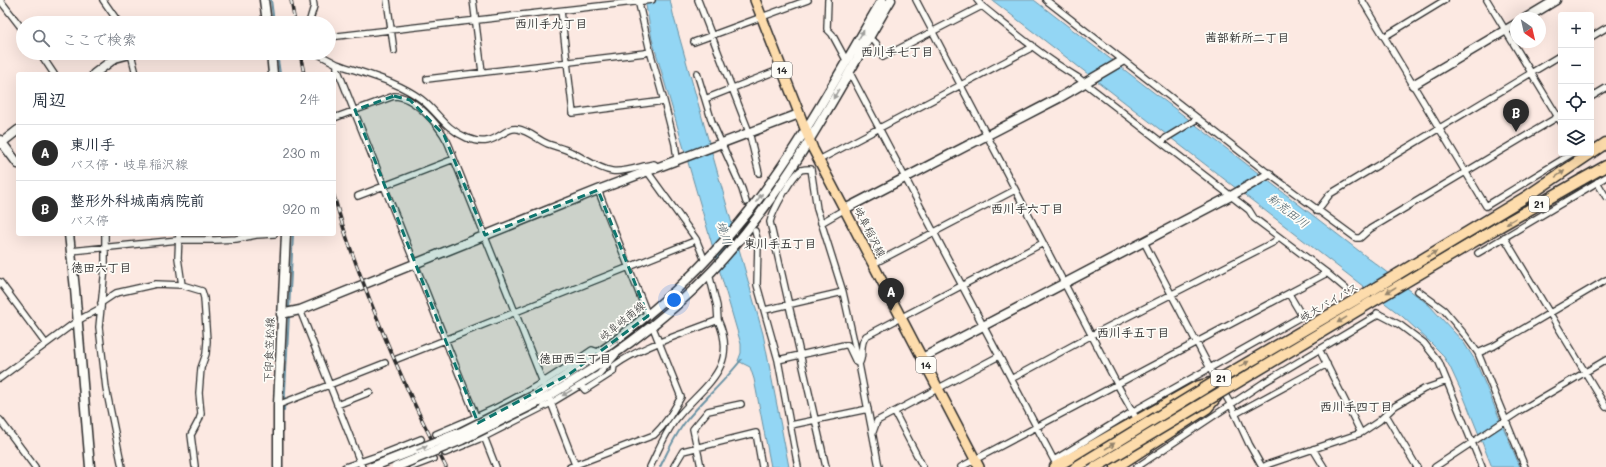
<!DOCTYPE html>
<html lang="ja">
<head>
<meta charset="utf-8">
<style>
	:root { --surface:#fff; --page:#f6f6f7; --text:#1f2937; --muted:#747a83; --line:#e0e1e3; --accent:#2b2b2b }
	body { margin:0; font-family:Mali,"Klee One",sans-serif; background:var(--page); color:var(--text) }
	.controls { position:absolute; right:12px; top:12px; display:grid; overflow:hidden; border-radius:4px; box-shadow:0 4px 16px #0002 }
	.controls button { width:36px; height:36px; display:grid; place-items:center; padding:0; border:0; border-bottom:1px solid var(--line); background:var(--surface); color:var(--text); font:20px sans-serif }
	.compass { position:absolute; left:1510px; top:12px; width:36px; height:36px; border-radius:50%; background:var(--surface); box-shadow:0 4px 16px #0002; rotate:146deg }
	.you { position:absolute; left:674px; top:300px; width:14px; height:14px; margin:-10px; border:3px solid #fff; border-radius:50%; background:#1a73e8; box-shadow:0 0 0 6px #1a73e833 }
	.badge { display:grid; place-items:center; width:26px; height:26px; border-radius:50%; background:var(--accent); color:#fff; font-size:13px; font-weight:700 }
	.pin { position:absolute; translate:-50% -33px; filter:drop-shadow(0 1px 2px #0008) }
	.pin::after { content:''; position:absolute; top:21px; width:14px; height:12px; background:inherit; clip-path:polygon(0 0,100% 0,50% 100%) }
	.list { margin:0; padding:0; list-style:none }
	h2 { display:flex; justify-content:space-between; align-items:center; height:52px; margin:0; padding:0 16px; font-size:17px }
	h2 small { font-size:13px; font-weight:400; color:var(--muted) }
	.list li { display:grid; grid-template-columns:26px 1fr auto; gap:12px; align-items:center; box-sizing:border-box; height:56px; padding:0 16px; border-top:1px solid var(--line) }
	.list b { display:block; font-size:15px; white-space:nowrap }
	.list p { margin:0; font-size:13px; white-space:nowrap; color:var(--muted) }
	.list em { font-size:13px; font-style:normal; color:var(--muted) }
	.icon { flex:none; width:22px; height:22px; fill:none; stroke:currentColor; stroke-width:2; stroke-linecap:round; stroke-linejoin:round }
	.map { position:relative; flex:none; width:1606px; height:467px; overflow:hidden }
	.search { position:absolute; background:var(--surface); box-shadow:0 4px 16px #0002; left:16px; top:16px; width:320px; height:44px; display:flex; align-items:center; gap:10px; box-sizing:border-box; padding:0 14px; border-radius:22px; color:var(--muted); font-size:15px }
	.panel { position:absolute; background:var(--surface); box-shadow:0 4px 16px #0002; left:16px; top:72px; width:320px; height:164px; border-radius:4px }
	.map>svg:first-child { display:block }
	.water { fill:#93d6f4; stroke:#6992a4 }
	.lines { fill:none; stroke-linecap:round; stroke-linejoin:round }
	.stream { stroke:#6992a4; stroke-width:2 }
	.street-tunnel { stroke:#d2c3bd; stroke-width:5.5; stroke-dasharray:5.5 3; stroke-linecap:butt }
	.street-casing { stroke:#2b2b2b; stroke-width:8 }
	.secondary-casing { stroke:#2b2b2b; stroke-width:11 }
	.primary-casing { stroke:#2b2b2b; stroke-width:12 }
	.highway-casing { stroke:#2b2b2b; stroke-width:13 }
	.street { stroke:#fdfcf7; stroke-width:5.5 }
	.secondary { stroke:#fdfcf7; stroke-width:8 }
	.primary { stroke:#fddcac; stroke-width:9 }
	.highway { stroke:#fddcac; stroke-width:10 }
	.rail-casing { stroke:#2b2b2b; stroke-width:3.5 }
	.rail { stroke:#fdfcf7; stroke-width:2; stroke-dasharray:6; stroke-linecap:butt }
	.secondary-bridge-casing { stroke:#2b2b2b; stroke-width:11; stroke-linecap:butt }
	.highway-bridge-casing { stroke:#2b2b2b; stroke-width:13; stroke-linecap:butt }
	.secondary-bridge { stroke:#fdfcf7; stroke-width:8 }
	.highway-bridge { stroke:#fddcac; stroke-width:10 }
	.oneway { fill:#9e9e9b }
	.oneway2 { fill:#94846c }
	.marked { fill:#0f766e; fill-opacity:0.2; stroke:#0f766e; stroke-width:3; stroke-dasharray:8 5; stroke-linejoin:round }
	.labels { text-anchor:middle; stroke-width:3.5; stroke-linejoin:round; paint-order:stroke }
	.shield { fill:#fdfcf7; stroke:#6a6a68; stroke-width:1 }
	.shield-label { font-size:10px; font-weight:bold; fill:#2b2b2b }
	.street-label { font-size:11px; fill:#2b2b2b; stroke:#fdfcf7 }
	.neighbourhood-label { font-size:12px; font-weight:bold; fill:#2b2b2b; stroke:#fdfcf7 }
	.water-label { font-size:12px; font-style:italic; fill:#4a5e67; stroke:#fdfcf7 }
</style>
</head>
<body>
<div class="map">
<svg width="1606" height="467" viewBox="0 0 1606 467">
	<rect width="100%" height="100%" fill="#fce9e2"/>
	<filter id="ink" filterUnits="userSpaceOnUse"><feTurbulence type="fractalNoise" baseFrequency=".025" numOctaves="2"/><feDisplacementMap in="SourceGraphic" scale="8" xChannelSelector="R" yChannelSelector="G"/><feConvolveMatrix kernelMatrix="1 2 1 2 8 2 1 2 1" color-interpolation-filters="sRGB"/></filter>
	<g filter="url(#ink)">
		<path class="water" d="M 645,0 L 670,0 L 674,18 L 763,334 L 789,467 L 771,467 L 754,379 L 750,367 L 738,361 L 741,353 L 741,344 L 652,39 Z
			M 992,0 L 1034,0 L 1429,305 L 1464,343 L 1475,360 L 1520,467 L 1492,467 L 1463,395 L 1450,367 L 1442,354 L 1430,342 L 1403,317 Z"/>
		<g class="lines">
			<path class="stream" d="M 271,0 L 274,23
				M 277,53 L 280,74
				M 289,310 L 293,234
				M 284,411 L 289,314
				M 660,467 C 668,451 675,435 686,421 C 703,400 724,382 741,360"/>
			<path class="street-tunnel" d="M 1486,206 L 1504,237
				M 1346,289 L 1359,299"/>
			<g class="street-casing">
				<path id="street" d="M 0,0 L 23,30
					M 103,0 L 119,23
					M 387,0 L 394,51
					M 473,0 L 482,72
					M 698,0 L 749,132 L 759,173
					M 828,0 L 827,29 L 832,34 L 846,60
					M 916,0 L 1117,384 L 1136,418
					M 977,0 L 982,6 C 1013,31 1043,57 1077,77 L 1231,196 L 1249,210 L 1254,218 L 1327,273 L 1346,289
					M 1046,0 L 1269,174 L 1356,238 L 1360,238 L 1370,229 L 1561,115
					M 1362,0 L 1486,206 L 1573,153
					M 1487,0 L 1561,122
					M 561,11 L 573,113 L 664,101 L 650,51
					M 309,23 L 314,6 L 313,0
					M 329,37 L 652,0
					M 1384,37 L 1445,0
					M 1591,37 L 1606,28
					M 868,38 L 876,43 L 883,57 L 982,6
					M 694,42 L 808,0
					M 40,53 L 54,74
					M 127,53 L 132,58 L 136,74
					M 316,53 L 337,64 L 337,68 L 476,417 C 518,399 555,376 592,350 L 601,353
					M 337,64 C 365,74 397,81 421,99 C 439,113 444,128 467,138 C 496,150 502,126 518,129 C 529,131 538,140 548,144 C 556,147 563,148 571,152 C 584,158 598,169 612,171 C 625,173 641,166 654,164 L 658,167
					M 849,71 L 1057,466
					M 697,73 L 712,122 L 742,189 L 746,202
					M 427,79 L 645,53 L 650,51 L 638,0
					M 1591,97 L 1606,88
					M 705,99 L 781,69
					M 664,101 L 675,144 L 677,159
					M 334,118 L 394,96 C 414,96 438,124 447,141 C 450,147 452,153 454,159
					M 1162,142 L 1166,138 L 1197,119
					M 819,160 L 1029,49 L 1032,45
					M 647,171 L 696,239 L 705,261
					M 1597,182 L 1606,197
					M 598,190 L 648,316
					M 358,196 L 454,159 L 544,385
					M 1317,211 L 1330,194 L 1561,55
					M 821,223 L 845,209
					M 755,231 L 758,243 L 757,285 L 778,360 L 798,467
					M 105,234 L 105,268 L 99,327 L 106,388 L 122,467
					M 179,234 L 178,258 L 182,285
					M 1504,237 L 1606,407
					M 1144,242 L 1213,374 L 1231,405 L 1249,444 L 1262,467
					M 71,251 L 178,240 L 215,240 L 236,239 L 256,235 L 274,234
					M 1478,253 L 1606,177
					M 873,264 L 1015,190
					M 0,282 L 46,344
					M 1418,291 L 1444,310 L 1465,335 L 1478,353 L 1525,467
					M 101,303 L 116,293 L 156,284 L 182,285 L 202,291 L 204,298 L 207,341 L 206,354 L 201,368 L 199,393 L 201,414 L 199,420 L 191,435 L 195,466
					M 300,310 L 362,467
					M 765,310 L 843,292
					M 1377,313 L 1400,325 L 1424,343 L 1439,362 L 1482,467
					M 1319,349 L 1361,433
					M 1478,353 L 1494,346 L 1606,280
					M 397,359 L 692,242
					M 778,360 L 844,345 L 848,345 L 856,362 L 859,364 C 865,355 858,346 866,336 L 1043,243
					M 0,378 L 77,321 L 101,308
					M 1011,379 L 1092,335 L 1274,242 L 1278,237
					M 581,385 L 585,390 L 613,372 L 614,366 C 641,346 686,333 718,320 L 717,306 L 709,274
					M 550,400 L 576,467
					M 278,405 L 385,363
					M 337,405 L 370,392
					M 895,413 L 923,467
					M 1235,414 L 1327,364
					M 1386,415 L 1417,467
					M 0,420 L 35,467
					M 791,425 L 868,409
					M 873,432 L 877,421 L 999,356
					M 436,434 L 476,417 L 477,420
					M 483,434 L 496,467
					M 1313,449 L 1324,467
					M 445,453 L 484,437 L 551,403 L 599,374 L 615,356
					M 1054,460 L 1132,412 L 1302,316 L 1289,294
					M 674,466 L 683,451 L 756,433 L 762,467
					M 345,467 L 383,454 L 421,439
					M 412,467 L 433,459
					M 570,467 L 654,435 C 666,424 673,411 681,397 L 652,325
					M 650,467 C 658,451 665,433 676,419 C 702,386 740,369 718,320
					M 701,467 L 693,429 L 708,411 L 741,404
					M 826,467 L 770,222 C 773,210 792,176 801,170 C 804,169 807,169 811,169 L 817,209 L 843,292 L 859,364 L 879,467
					M 961,467 L 1327,273
					M 1137,467 L 1263,383 L 1379,314
					M 1263,467 L 1269,464 L 1361,433 L 1379,421 L 1395,406 L 1424,389 L 1447,381
					M 1435,467 L 1521,410 L 1606,360"/>
			</g>
			<g class="secondary-casing">
				<path id="secondary" d="M 264,0 L 267,23
					M 1526,18 L 1556,0
					M 271,53 L 273,74
					M 94,74 L 115,58 L 134,53
					M 1413,85 L 1516,24
					M 0,140 L 18,164
					M 0,144 L 18,130
					M 845,209 L 1059,98 L 1122,61
					M 69,234 L 75,289 L 90,467
					M 281,314 L 300,310 L 598,190 L 799,114
					M 922,358 L 1231,196 L 1269,174
					M 535,395 C 618,345 690,286 750,210 C 801,145 840,71 882,0
					M 539,402 C 601,365 662,324 712,271 C 787,192 836,93 891,0
					M 278,467 L 278,405 L 286,234"/>
			</g>
			<g class="primary-casing">
				<path id="primary" d="M 755,0 L 813,149 L 979,467"/>
			</g>
			<g class="highway-casing">
				<path id="highway" d="M 1591,153 L 1606,143
					M 1581,180 L 1606,166
					M 1529,195 L 1591,153
					M 1367,293 L 1398,274
					M 1375,300 L 1497,228
					M 1055,467 L 1196,387 L 1210,383
					M 1116,467 L 1207,408 L 1217,396"/>
			</g>
			<use href="#street" class="street"/>
			<use href="#secondary" class="secondary"/>
			<use href="#primary" class="primary"/>
			<use href="#highway" class="highway"/>
			<g class="rail-casing">
				<path id="rail" d="M 291,0 L 295,23
					M 300,53 L 304,74
					M 334,196 C 342,225 352,254 363,282 C 387,346 414,407 446,467"/>
			</g>
			<use href="#rail" class="rail"/>
			<g class="secondary-bridge-casing">
				<path id="secondary-bridge" d="M 372,467 L 461,432 L 535,395
					M 396,467 L 462,440 L 539,402"/>
			</g>
			<g class="highway-bridge-casing">
				<path id="highway-bridge" d="M 1497,228 L 1581,180
					M 1398,274 L 1529,195
					M 1076,467 L 1213,383 L 1367,293
					M 1096,467 L 1375,300"/>
			</g>
			<use href="#secondary-bridge" class="secondary-bridge"/>
			<use href="#highway-bridge" class="highway-bridge"/>
		</g>
		<defs><path id="oneway-solid" d="M-6-.8H1V-3.2L6.5 0L1 3.2V.8H-6Z"/></defs>
		<g class="oneway">
			<use href="#oneway-solid" transform="translate(861 35) rotate(-59)"/>
			<use href="#oneway-solid" transform="translate(836 94) rotate(120)"/>
			<use href="#oneway-solid" transform="translate(759 198) rotate(-53)"/>
			<use href="#oneway-solid" transform="translate(615 342) rotate(-37)"/>
			<use href="#oneway-solid" transform="translate(567 393) rotate(149)"/>
			<use href="#oneway-solid" transform="translate(422 448) rotate(-22)"/>
		</g>
		<g class="oneway2">
			<use href="#oneway-solid" transform="translate(1560 174) rotate(-35)"/>
			<use href="#oneway-solid" transform="translate(1511 221) rotate(150)"/>
			<use href="#oneway-solid" transform="translate(1432 254) rotate(-31)"/>
			<use href="#oneway-solid" transform="translate(1391 290) rotate(149)"/>
			<use href="#oneway-solid" transform="translate(1342 320) rotate(149)"/>
			<use href="#oneway-solid" transform="translate(1244 364) rotate(-30)"/>
			<use href="#oneway-solid" transform="translate(1110 446) rotate(-32)"/>
		</g>
	</g>
	<path class="marked" d="M 394,96 L 410,100 L 444,135 L 485,235 L 598,190 L 648,316 L 568,375 L 478,423 L 355,110 Z"/>
	<g class="labels">
		<g class="shield">
			<rect x="772" y="62" width="20" height="16" rx="3"/>
			<rect x="1529" y="196" width="20" height="16" rx="3"/>
			<rect x="916" y="357" width="20" height="16" rx="3"/>
			<rect x="1211" y="370" width="20" height="16" rx="3"/>
		</g>
		<g class="shield-label">
			<text x="782" y="74">14</text>
			<text x="1539" y="208">21</text>
			<text x="926" y="369">14</text>
			<text x="1221" y="382">21</text>
		</g>
		<g class="street-label">
			<text transform="translate(870 232) rotate(63)" y="4">岐阜稲沢線</text>
			<text transform="translate(1329 302) rotate(-30)" y="4">岐大バイパス</text>
			<text transform="translate(622 321) rotate(-39)" y="4">岐阜岐南線</text>
			<text transform="translate(269 350) rotate(-88)" y="4">下印食笠松線</text>
		</g>
		<g class="neighbourhood-label">
			<text x="551" y="28">西川手九丁目</text>
			<text x="1247" y="42">茜部新所二丁目</text>
			<text x="897" y="56">西川手七丁目</text>
			<text x="1027" y="213">西川手六丁目</text>
			<text x="780" y="248">東川手五丁目</text>
			<text x="101" y="272">徳田六丁目</text>
			<text x="1133" y="337">西川手五丁目</text>
			<text x="575" y="363">徳田西三丁目</text>
			<text x="1356" y="411">西川手四丁目</text>
		</g>
		<g class="water-label">
			<text transform="translate(1288 211) rotate(38)" y="4">新荒田川</text>
			<text transform="translate(724 233) rotate(72)" y="4">境川</text>
		</g>
	</g>
</svg>
<div class="controls">
<button>+</button>
<button>−</button>
<button><svg class="icon" aria-label="locate" viewBox="0 0 24 24"><circle cx="12" cy="12" r="6"/><path d="M12 2v4M12 18v4M2 12h4M18 12h4"/></svg></button>
<button><svg class="icon" aria-label="layers" viewBox="0 0 24 24"><path d="M12 4l9 5-9 5-9-5zM3 14l9 5 9-5"/></svg></button>
</div>
<svg class="compass" viewBox="-18 -18 36 36"><path d="M0-13l5 13h-10z" fill="#e53935"/><path d="M0 13l5-13h-10z" fill="#747a83"/></svg>
<div class="you"></div>
<div class="pin badge" style="left:891px;top:311px">A</div>
<div class="pin badge" style="left:1516px;top:132px">B</div>
<div class="search"><svg class="icon" aria-label="search" viewBox="0 0 24 24"><circle cx="10" cy="10" r="6"/><path d="M15 15l6 6"/></svg>ここで検索</div>
<section class="panel">
<h2>周辺<small>2件</small></h2>
<ul class="list">
<li><span class="badge">A</span><div><b>東川手</b><p>バス停 · 岐阜稲沢線</p></div><em>230 m</em></li>
<li><span class="badge">B</span><div><b>整形外科城南病院前</b><p>バス停</p></div><em>920 m</em></li>
</ul>
</section>
</div>
</body>
</html>
